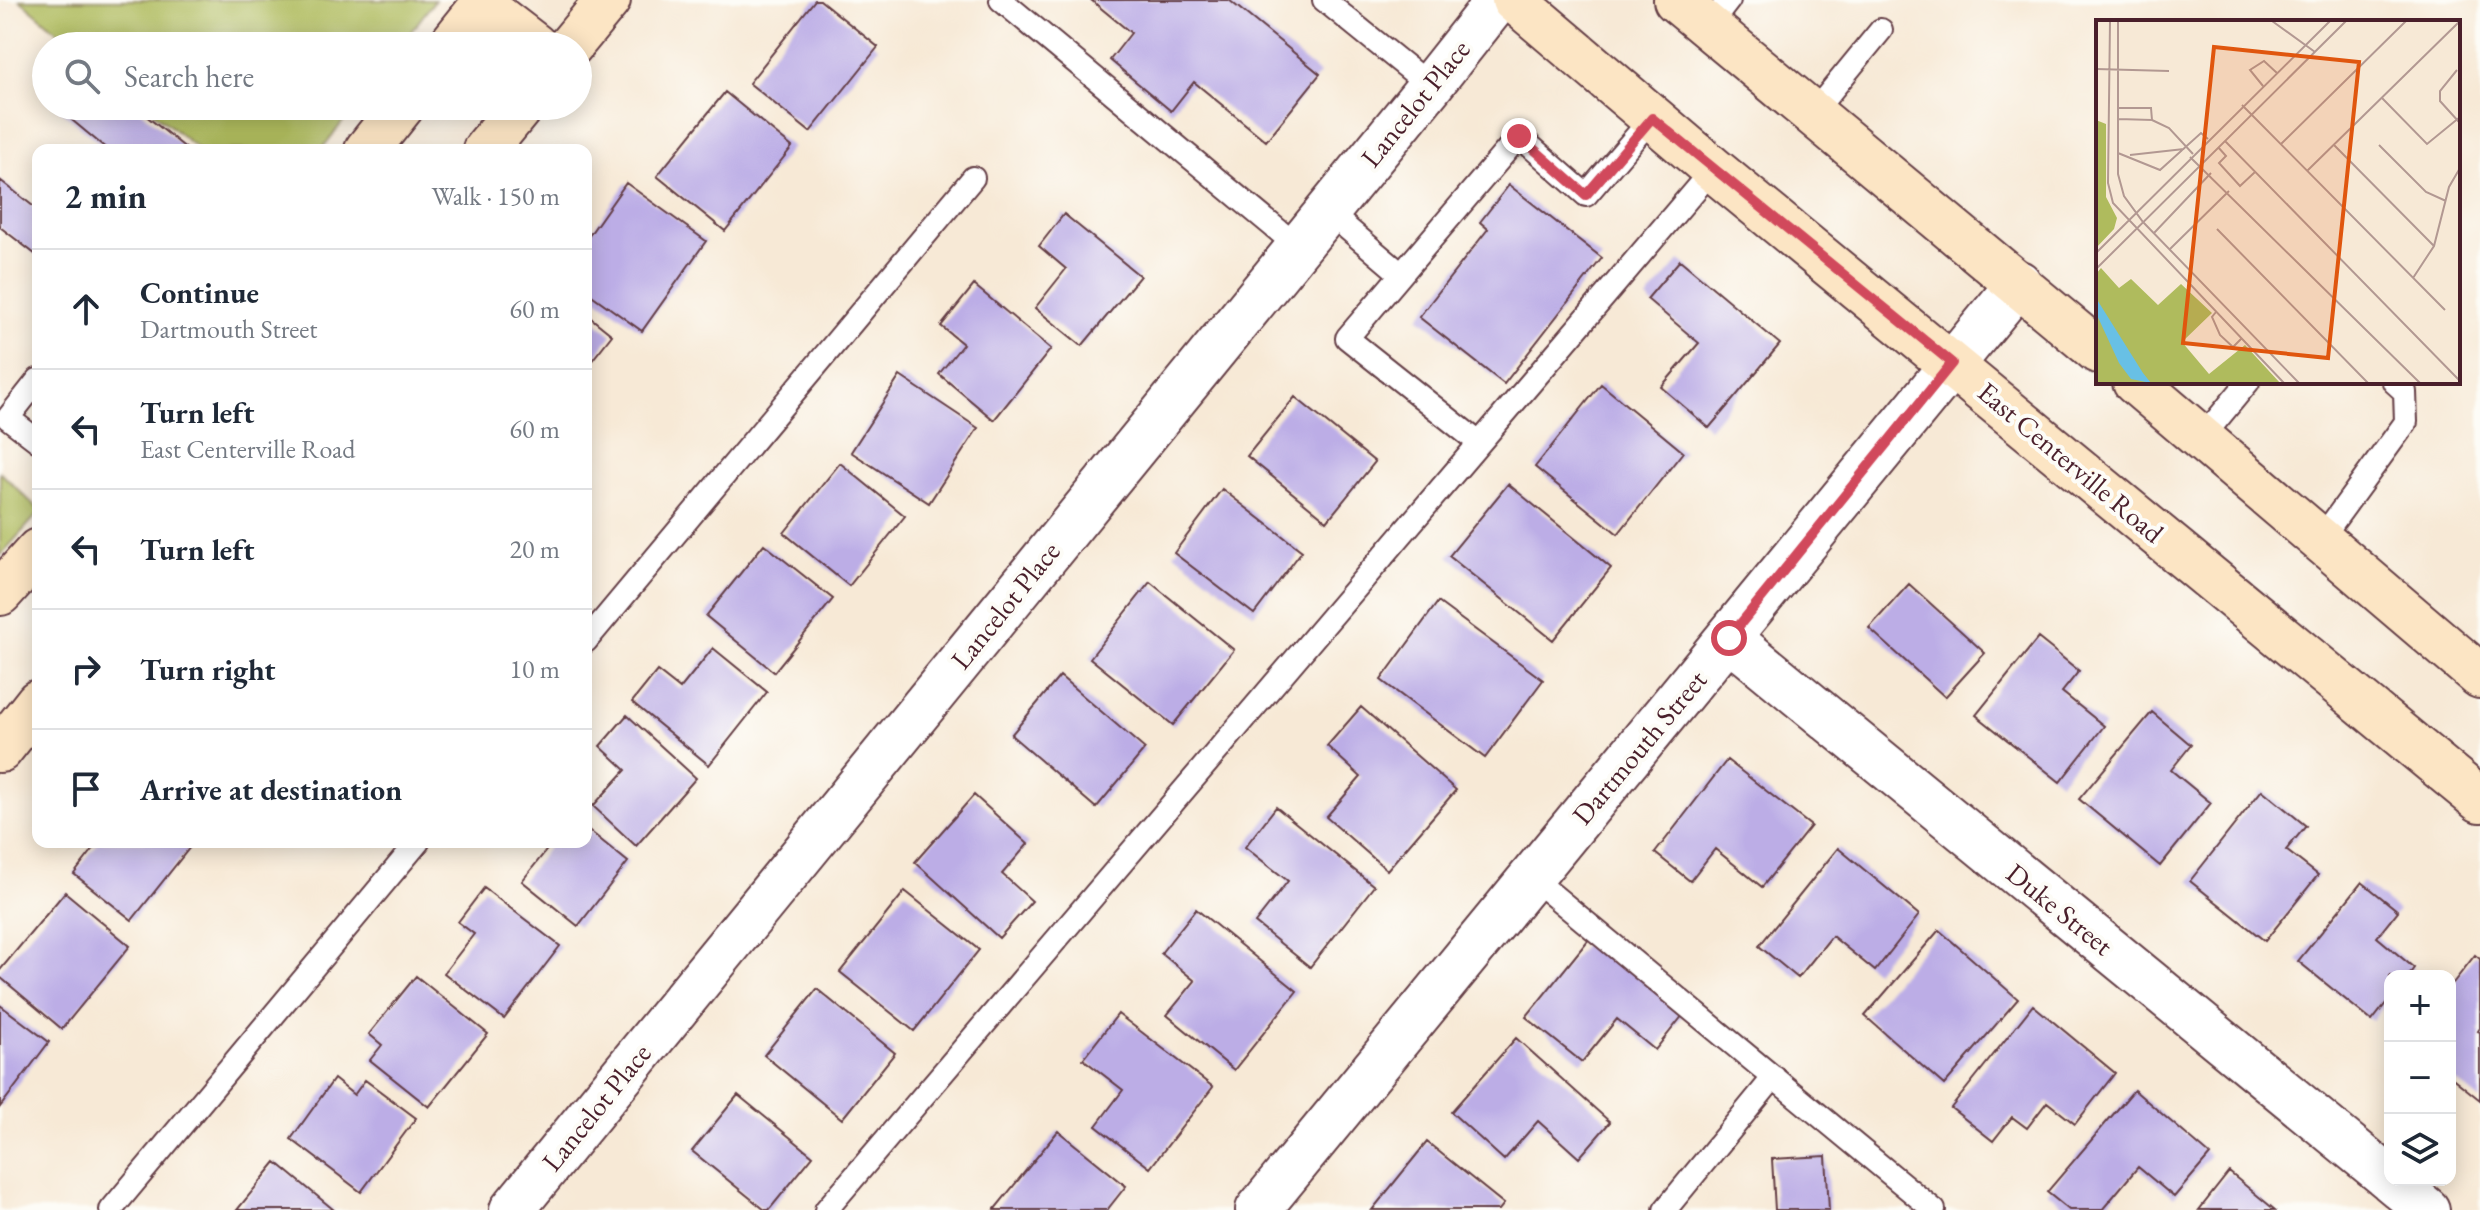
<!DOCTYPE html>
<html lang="en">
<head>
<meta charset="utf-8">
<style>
	:root { --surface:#fff; --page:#f6f6f7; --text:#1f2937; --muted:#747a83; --line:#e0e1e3 }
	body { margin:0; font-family:"EB Garamond",serif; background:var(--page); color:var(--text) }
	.controls { position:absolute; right:24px; bottom:24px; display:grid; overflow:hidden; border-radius:16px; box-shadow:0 4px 20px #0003 }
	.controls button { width:72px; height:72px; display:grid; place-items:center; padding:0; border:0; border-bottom:2px solid var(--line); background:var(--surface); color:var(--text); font:40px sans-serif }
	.stop { position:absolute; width:24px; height:24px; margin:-18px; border:6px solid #d1495b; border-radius:50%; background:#fff }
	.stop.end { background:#d1495b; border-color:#fff; box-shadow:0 2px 8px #0008 }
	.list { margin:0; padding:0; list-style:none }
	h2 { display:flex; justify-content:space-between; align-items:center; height:104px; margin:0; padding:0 32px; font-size:34px }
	h2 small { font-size:26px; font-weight:400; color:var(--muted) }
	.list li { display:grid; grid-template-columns:52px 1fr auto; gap:24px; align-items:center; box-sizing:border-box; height:120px; padding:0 32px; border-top:2px solid var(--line) }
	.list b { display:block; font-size:30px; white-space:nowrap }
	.list p { margin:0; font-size:26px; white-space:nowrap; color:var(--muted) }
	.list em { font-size:26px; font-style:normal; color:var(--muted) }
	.icon { flex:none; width:44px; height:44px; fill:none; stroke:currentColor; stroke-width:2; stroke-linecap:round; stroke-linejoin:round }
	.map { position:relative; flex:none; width:2480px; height:1210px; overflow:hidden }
	.search { position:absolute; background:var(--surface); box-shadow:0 4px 20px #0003; left:32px; top:32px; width:560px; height:88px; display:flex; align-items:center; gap:20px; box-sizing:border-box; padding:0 28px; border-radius:44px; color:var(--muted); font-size:30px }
	.panel { position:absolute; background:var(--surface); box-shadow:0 4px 20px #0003; left:32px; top:144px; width:560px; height:704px; border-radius:16px }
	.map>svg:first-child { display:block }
	.green { fill:#afbb5d; stroke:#7c6d44; stroke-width:2 }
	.building { fill:#bcade6 }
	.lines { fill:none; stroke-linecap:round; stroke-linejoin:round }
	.lane-casing { stroke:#643d45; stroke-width:26 }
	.street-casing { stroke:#643d45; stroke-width:48 }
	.secondary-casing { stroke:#643d45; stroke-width:48 }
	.lane { stroke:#fff; stroke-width:22 }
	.street { stroke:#fff; stroke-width:44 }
	.secondary { stroke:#fce5c4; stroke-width:44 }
	.route { stroke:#d1495b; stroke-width:10 }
	.labels { text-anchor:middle; stroke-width:8; stroke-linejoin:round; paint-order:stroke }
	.street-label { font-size:28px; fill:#4a1f2b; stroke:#fdfcf7 }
	.inset-road { fill:none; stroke:#b29892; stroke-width:2 }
	.view { fill:#e0560e; fill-opacity:0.15; stroke:#e0560e; stroke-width:4 }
	.inset-edge { fill:none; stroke:#4a1f2b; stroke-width:4 }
</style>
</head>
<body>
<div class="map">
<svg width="2480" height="1210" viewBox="0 0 2480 1210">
	<rect width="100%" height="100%" fill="#fdfcf7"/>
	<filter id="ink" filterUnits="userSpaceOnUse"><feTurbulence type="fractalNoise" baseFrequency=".0125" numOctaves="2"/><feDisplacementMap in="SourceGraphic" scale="16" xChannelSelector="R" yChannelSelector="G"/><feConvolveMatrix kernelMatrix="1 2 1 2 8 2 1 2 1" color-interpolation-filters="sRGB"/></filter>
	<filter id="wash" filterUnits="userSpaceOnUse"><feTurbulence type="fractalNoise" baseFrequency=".006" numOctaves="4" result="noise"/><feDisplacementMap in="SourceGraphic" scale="32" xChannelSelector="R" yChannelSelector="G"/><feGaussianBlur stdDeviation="1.8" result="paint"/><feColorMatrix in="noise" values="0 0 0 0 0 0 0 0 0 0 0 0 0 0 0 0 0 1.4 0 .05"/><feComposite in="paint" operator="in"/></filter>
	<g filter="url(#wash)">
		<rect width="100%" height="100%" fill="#f7e9d6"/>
		<path class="green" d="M 20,0 L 435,0 L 400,46 L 75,46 Z
			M 146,106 L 355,106 L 321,150 L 199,150 Z
			M 0,472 L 38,509 L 38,514 L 0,556 Z"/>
		<g id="blocks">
			<path class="building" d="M 815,0 L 820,0 L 878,47 L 810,132 L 749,83 Z
				M 1091,0 L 1229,0 L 1320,74 L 1266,141 L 1194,82 L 1171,111 L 1110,60 L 1131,33 Z
				M 725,92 L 792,147 L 725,231 L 657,176 Z
				M 55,106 L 134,106 L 188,150 L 108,150 Z
				M 0,180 L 38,210 L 38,250 L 35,254 L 0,227 Z
				M 626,183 L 706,241 L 642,331 L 586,291 L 586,240 Z
				M 1509,185 L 1602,258 L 1504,384 L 1419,317 L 1488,229 L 1480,222 Z
				M 1064,214 L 1140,276 L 1082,346 L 1035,308 L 1066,269 L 1039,246 Z
				M 1680,260 L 1780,344 L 1709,428 L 1661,387 L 1699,343 L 1647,299 Z
				M 974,285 L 1051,349 L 994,420 L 939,374 L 963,344 L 941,326 Z
				M 586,314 L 612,335 L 586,368 Z
				M 900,376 L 978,428 L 929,503 L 851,452 Z
				M 1601,384 L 1683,452 L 1618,534 L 1535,467 Z
				M 1295,397 L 1375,462 L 1327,521 L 1247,456 Z
				M 840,463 L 905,516 L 849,586 L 784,533 Z
				M 1508,484 L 1611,568 L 1553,640 L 1449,556 Z
				M 1222,489 L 1302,551 L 1254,614 L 1174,553 Z
				M 764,544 L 833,599 L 774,672 L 706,616 Z
				M 1150,582 L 1234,650 L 1173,725 L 1090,658 Z
				M 1909,584 L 1985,653 L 1945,697 L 1869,628 Z
				M 1438,602 L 1543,680 L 1485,758 L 1381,680 Z
				M 2038,638 L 2079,671 L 2062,692 L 2104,726 L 2060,782 L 1976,715 Z
				M 713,648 L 767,692 L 709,765 L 632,702 L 657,671 L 680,689 Z
				M 1060,676 L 1145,749 L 1096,808 L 1011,735 Z
				M 1361,707 L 1456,790 L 1387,870 L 1326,817 L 1361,777 L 1327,746 Z
				M 2152,712 L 2191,745 L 2171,770 L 2211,803 L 2160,866 L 2079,799 Z
				M 627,715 L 696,778 L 636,846 L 593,806 L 626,770 L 600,746 Z
				M 1727,760 L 1811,826 L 1762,887 L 1715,849 L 1690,881 L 1655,853 Z
				M 2262,790 L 2306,826 L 2286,850 L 2318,875 L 2265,941 L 2190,881 Z
				M 974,795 L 1028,844 L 1002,874 L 1032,901 L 999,938 L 915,862 Z
				M 1276,807 L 1374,886 L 1310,967 L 1255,923 L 1288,881 L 1245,847 Z
				M 586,828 L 628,862 L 578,926 L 522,881 L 553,842 L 586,842 Z
				M 99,842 L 194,842 L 132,920 L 74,874 Z
				M 1838,848 L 1919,915 L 1875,971 L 1832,936 L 1798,978 L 1759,946 Z
				M 2362,882 L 2398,911 L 2377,937 L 2414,968 L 2408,976 L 2390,976 L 2390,998 L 2372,1021 L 2298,961 Z
				M 484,888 L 560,946 L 504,1019 L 444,973 L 474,934 L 458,922 Z
				M 905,891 L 979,950 L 914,1031 L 840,972 Z
				M 65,892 L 130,946 L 62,1029 L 0,977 L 0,970 Z
				M 1196,909 L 1297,991 L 1234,1070 L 1167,1015 L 1195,981 L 1161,953 Z
				M 1939,930 L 2018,999 L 1944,1085 L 1865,1016 Z
				M 1593,934 L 1687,1010 L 1655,1050 L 1617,1019 L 1582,1062 L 1526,1017 Z
				M 2475,955 L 2480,959 L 2480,1028 L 2478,1031 L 2480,1032 L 2480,1100 L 2450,1076 L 2450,987 Z
				M 416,976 L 488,1034 L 429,1107 L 370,1060 L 382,1045 L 369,1034 Z
				M 817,989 L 895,1053 L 842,1119 L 764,1055 Z
				M 0,1005 L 49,1042 L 0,1107 Z
				M 2033,1005 L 2115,1073 L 2075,1124 L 2047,1102 L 2027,1128 L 2012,1117 L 1993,1141 L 1951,1108 Z
				M 1118,1014 L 1213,1087 L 1150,1168 L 1096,1126 L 1123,1090 L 1083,1059 Z
				M 1516,1038 L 1610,1122 L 1579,1158 L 1538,1121 L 1504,1160 L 1451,1112 Z
				M 334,1079 L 354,1095 L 365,1080 L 416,1118 L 361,1192 L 291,1139 Z
				M 2134,1090 L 2210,1155 L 2174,1197 L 2138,1167 L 2102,1210 L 2069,1210 L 2047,1192 Z
				M 738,1095 L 813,1156 L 769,1210 L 765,1210 L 692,1151 Z
				M 1058,1131 L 1126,1186 L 1107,1210 L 994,1210 Z
				M 1427,1142 L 1504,1204 L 1499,1210 L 1372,1210 Z
				M 1826,1156 L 1829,1210 L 1775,1210 L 1772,1159 Z
				M 276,1162 L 334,1210 L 237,1210 Z
				M 2229,1172 L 2275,1210 L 2199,1210 Z"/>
		</g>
	</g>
	<g filter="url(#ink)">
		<use href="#blocks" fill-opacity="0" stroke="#643d45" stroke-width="2"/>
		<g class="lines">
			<g class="lane-casing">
				<path id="lane" d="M 1001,0 L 1297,246
					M 1324,0 L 1430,86
					M 1708,27 L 1729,0
					M 1813,113 L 1881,30
					M 1327,211 L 1401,274
					M 38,380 L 8,418 L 38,441
					M 2201,439 L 2248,382
					M 1479,443 L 1347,338 L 1519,136 L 1586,195 L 1652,118
					M 2320,540 L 2406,422 L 2405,392 L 2394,382
					M 586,641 L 973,178
					M 1531,877 L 1934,1210
					M 111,1210 L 418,842
					M 826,1210 L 1713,169
					M 1665,1210 L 1774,1077"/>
			</g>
			<g class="street-casing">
				<path id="street" d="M 1729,638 L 2390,1179
					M 2391,1180 L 2427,1210
					M 512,1210 L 1430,86 L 1498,0
					M 1258,1210 L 2019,283"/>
			</g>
			<g class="secondary-casing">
				<path id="secondary" d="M 1514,0 L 1713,169 L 2480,800
					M 1676,0 L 2098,351
					M 483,6 L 535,46
					M 450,46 L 487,0
					M 570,46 L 608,0
					M 367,150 L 402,106
					M 485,150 L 521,106
					M 2135,382 L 2480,676
					M 0,593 L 38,551
					M 0,750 L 38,702"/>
			</g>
			<use href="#lane" class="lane"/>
			<use href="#street" class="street"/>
			<use href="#secondary" class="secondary"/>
		</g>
	</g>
	<g class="lines" filter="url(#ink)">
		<path class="route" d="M 1519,136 L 1586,195 L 1652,118 L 1952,363 L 1729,638"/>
	</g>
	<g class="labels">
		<g class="street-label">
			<text transform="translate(1415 103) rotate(-51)" y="10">Lancelot Place</text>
			<text transform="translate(2071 462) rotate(40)" y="10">East Centerville Road</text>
			<text transform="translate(1005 605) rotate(-51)" y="10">Lancelot Place</text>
			<text transform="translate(1639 747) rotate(-50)" y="10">Dartmouth Street</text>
			<text transform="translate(2060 909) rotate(39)" y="10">Duke Street</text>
			<text transform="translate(596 1107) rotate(-51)" y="10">Lancelot Place</text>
		</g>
	</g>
	<g transform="translate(2096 20)">
		<rect width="364" height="364" fill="#f7e9d6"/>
		<path d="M 0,100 L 10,104 L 10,177 L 21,198 L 18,209 L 0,228 ZM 5,248 L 23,268 L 35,259 L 62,285 L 85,264 L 116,293 L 86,322 L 113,354 L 149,325 L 184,363 L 0,363 L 0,254 Z" fill="#afbb5d"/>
		<path d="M 0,278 L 47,353 L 55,363 L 35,359 L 23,343 L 0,293 Z" fill="#68c0e5"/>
		<path class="inset-road" d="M 14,1 L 12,163 L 17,183 L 188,363M 22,1 L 22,154 L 28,176 L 47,202 L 203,363M 176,1 L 219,32M 0,49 L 73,51M 361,50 L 344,71 L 344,81 L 363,102M 167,66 L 154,50 L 168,41 L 181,53M 286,78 L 331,124 L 364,97M 146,85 L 349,290M 22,99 L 56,100 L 55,88 L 22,88M 56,100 L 73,108 L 97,134M 129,121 L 364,361M 185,124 L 310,1M 238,125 L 338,226M 283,125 L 330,172 L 350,181M 122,127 L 130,136 L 123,143 L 144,166 L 159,152M 22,133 L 64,150 L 105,113 L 112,119M 34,135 L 88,129M 94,137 L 324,363M 211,151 L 364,1M 121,209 L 272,363M 58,213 L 115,153M 74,229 L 133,171M 0,233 L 234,1M 0,249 L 250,1M 317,258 L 338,226 L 353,167 L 364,148M 120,292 L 116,297 L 124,315 L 137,327 L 146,318"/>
		<path class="view" d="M 118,27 L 263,42 L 232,338 L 87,323 Z"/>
		<rect width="364" height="364" class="inset-edge"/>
	</g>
</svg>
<div class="controls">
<button>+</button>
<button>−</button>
<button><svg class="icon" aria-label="layers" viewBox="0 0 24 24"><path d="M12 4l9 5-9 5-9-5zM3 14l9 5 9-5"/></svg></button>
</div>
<div class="stop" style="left:1729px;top:638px"></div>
<div class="stop end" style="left:1519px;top:136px"></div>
<div class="search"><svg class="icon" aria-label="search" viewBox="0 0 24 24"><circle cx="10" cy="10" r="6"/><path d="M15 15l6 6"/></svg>Search here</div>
<section class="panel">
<h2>2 min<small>Walk · 150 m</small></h2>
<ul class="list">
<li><svg class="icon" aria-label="ahead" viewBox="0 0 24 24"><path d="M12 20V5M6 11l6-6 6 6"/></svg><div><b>Continue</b><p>Dartmouth Street</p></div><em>60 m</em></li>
<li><svg class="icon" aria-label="left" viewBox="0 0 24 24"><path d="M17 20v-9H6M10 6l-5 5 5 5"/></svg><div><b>Turn left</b><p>East Centerville Road</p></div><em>60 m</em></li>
<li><svg class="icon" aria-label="left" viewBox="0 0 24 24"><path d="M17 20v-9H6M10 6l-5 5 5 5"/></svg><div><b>Turn left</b></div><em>20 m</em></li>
<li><svg class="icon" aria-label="right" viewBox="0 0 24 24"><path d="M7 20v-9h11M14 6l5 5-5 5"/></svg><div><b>Turn right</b></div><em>10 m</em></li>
<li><svg class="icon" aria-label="arrive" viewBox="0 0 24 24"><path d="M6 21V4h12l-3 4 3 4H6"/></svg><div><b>Arrive at destination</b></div></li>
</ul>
</section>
</div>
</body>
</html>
